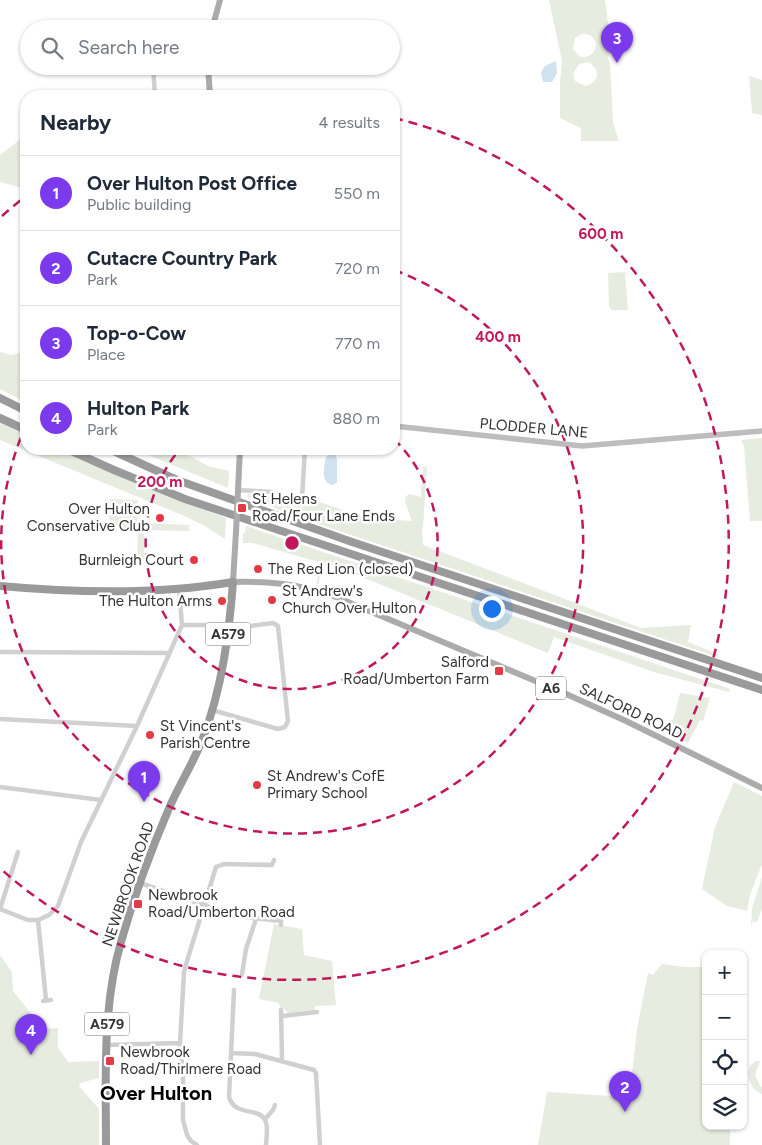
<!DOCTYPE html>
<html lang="en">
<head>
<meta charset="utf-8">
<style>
	:root { --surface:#fff; --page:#f6f6f7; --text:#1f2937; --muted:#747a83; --line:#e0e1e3; --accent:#7c3aed }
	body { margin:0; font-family:Figtree,sans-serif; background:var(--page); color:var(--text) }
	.controls { position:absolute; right:15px; bottom:15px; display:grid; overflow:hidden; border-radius:10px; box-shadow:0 1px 4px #0004 }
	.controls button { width:45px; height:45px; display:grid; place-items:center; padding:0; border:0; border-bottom:1px solid var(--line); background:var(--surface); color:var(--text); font:25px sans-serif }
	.you { position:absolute; left:491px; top:608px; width:18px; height:18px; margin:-12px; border:4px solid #fff; border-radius:50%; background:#1a73e8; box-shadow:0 0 0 8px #1a73e833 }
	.badge { display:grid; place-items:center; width:32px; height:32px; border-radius:50%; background:var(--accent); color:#fff; font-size:16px; font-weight:700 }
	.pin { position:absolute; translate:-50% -41px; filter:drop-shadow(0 1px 2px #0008) }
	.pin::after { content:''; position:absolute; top:26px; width:18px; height:15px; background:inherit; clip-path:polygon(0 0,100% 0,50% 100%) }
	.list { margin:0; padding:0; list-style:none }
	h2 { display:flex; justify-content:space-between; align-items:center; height:65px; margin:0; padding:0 20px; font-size:21px }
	h2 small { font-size:16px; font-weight:400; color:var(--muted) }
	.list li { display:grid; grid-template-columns:32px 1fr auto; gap:15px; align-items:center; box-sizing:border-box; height:75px; padding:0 20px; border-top:1px solid var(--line) }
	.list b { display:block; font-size:19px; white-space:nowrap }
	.list p { margin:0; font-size:16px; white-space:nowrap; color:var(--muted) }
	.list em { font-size:16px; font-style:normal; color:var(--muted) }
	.icon { flex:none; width:28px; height:28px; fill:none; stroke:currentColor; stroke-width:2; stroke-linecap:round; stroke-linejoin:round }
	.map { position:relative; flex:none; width:762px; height:1145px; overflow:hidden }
	.search { position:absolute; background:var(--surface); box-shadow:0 1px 4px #0004; left:20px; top:20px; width:380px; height:55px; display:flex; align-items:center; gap:12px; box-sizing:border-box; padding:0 18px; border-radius:28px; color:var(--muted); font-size:19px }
	.panel { position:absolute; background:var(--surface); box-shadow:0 1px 4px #0004; left:20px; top:90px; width:380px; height:365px; border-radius:20px }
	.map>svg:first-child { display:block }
	.green { fill:#e6ecdf; fill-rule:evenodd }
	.water { fill:#cfe2ee }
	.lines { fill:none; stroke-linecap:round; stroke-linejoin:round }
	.street { stroke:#d0d0d0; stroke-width:4.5 }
	.secondary { stroke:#bdbdbd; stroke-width:5.5 }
	.primary { stroke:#ababab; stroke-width:6 }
	.highway { stroke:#9a9a9a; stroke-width:8 }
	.primary-bridge { stroke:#ababab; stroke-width:6 }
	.ring { fill:none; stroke:#c2185b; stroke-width:2.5; stroke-dasharray:9 6 }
	.poi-dot { fill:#e63946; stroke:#fff; stroke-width:2 }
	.labels { text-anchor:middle; stroke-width:5; stroke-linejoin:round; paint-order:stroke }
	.shield { fill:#fff; stroke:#707070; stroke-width:1 }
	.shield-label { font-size:14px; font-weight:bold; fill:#333 }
	.street-label { font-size:15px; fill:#333; stroke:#fff }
	.poi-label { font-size:15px; fill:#333; stroke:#fff; text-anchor:start }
	.district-label { font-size:20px; font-weight:bold; fill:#000; stroke:#fff }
	.centre { fill:#c2185b; stroke:#fff; stroke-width:2.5 }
	.ring-label { font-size:15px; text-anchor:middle; font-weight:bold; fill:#c2185b; stroke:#fff; stroke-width:5; stroke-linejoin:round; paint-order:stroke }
</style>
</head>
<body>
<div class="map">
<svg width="762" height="1145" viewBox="0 0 762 1145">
	<rect width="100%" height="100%" fill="#fff"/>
	<path class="green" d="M 549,0 L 605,0 L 611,48 L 608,58 L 610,64 L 613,123 L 619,141 L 581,141 L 581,128 L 560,118 L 560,81 L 562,61 ZM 582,34 C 602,33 600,59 580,57 L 573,49 L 575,38 ZM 587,62 C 601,67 600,83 585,86 L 575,81 L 573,74 L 579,64 Z
		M 749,76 L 762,80 L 762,115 L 752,113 Z
		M 26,135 L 26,189 L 0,182 L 0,155 Z
		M 625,272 L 628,310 L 612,310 L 609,307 L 608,273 Z
		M 0,352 L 11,355 L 26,352 L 26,402 L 0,389 Z
		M 0,422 L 26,435 L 26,449 L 58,449 L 137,483 L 226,518 L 225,539 L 205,526 L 182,515 L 0,440 Z
		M 762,438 L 762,521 L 750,521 L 744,446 L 741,440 Z
		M 129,449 L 177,449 L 208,466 L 229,471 L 228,488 L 141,452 Z
		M 423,466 L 427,467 L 423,528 L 422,528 L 423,545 L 641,628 L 691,625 L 688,642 L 718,654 L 718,657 L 300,518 L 247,497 L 248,494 L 312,499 L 364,518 L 412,521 L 405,502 L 406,496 L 410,494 L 421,497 Z
		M 110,499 L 138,500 L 137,528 L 109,527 Z
		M 141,523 L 189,525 L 189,531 L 144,530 L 144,560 L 137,560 L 138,529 L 141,529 Z
		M 246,526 L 730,689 L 729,692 L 654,672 L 554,637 L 548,653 L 328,563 L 321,563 L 319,584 L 317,584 L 318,562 L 253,543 L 243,543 L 243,533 L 245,533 Z
		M 680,693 L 710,698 L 703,721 L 700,720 L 688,743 L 667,733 L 675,714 Z
		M 734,782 L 762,796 L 762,864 L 750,895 L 747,911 L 727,906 L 702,889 L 715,827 Z
		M 762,877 L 762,908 L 757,922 L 753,921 L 751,927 L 752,908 Z
		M 274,924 L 302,929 L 304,955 L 332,961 L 336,1005 L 315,1006 L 315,1010 L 288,1013 L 283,1008 L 280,1008 L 279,1003 L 259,999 Z
		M 0,955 L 12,972 L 13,991 L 44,1029 L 58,1028 L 58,1048 L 68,1062 L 99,1061 L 99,1078 L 80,1083 L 79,1086 L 99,1109 L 99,1145 L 0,1145 Z
		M 662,964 L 685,967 L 706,967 L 706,1126 L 730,1126 L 730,1145 L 538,1145 L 547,1092 L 626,1097 L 630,1093 L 637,1029 L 648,973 L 653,975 Z
		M 756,1061 L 760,1061 L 755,1075 L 760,1086 L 762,1087 L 762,1094 C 749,1089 742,1068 756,1061 Z"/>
	<path class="water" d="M 556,61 L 557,73 L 552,82 L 543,82 L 541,72 L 545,66 Z
		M 329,454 L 334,454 L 337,458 L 337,482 L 333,485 C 320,483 324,467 326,457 Z"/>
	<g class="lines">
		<path class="street" d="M 153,66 L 155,96
			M 194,96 L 209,92
			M 238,490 L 272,492
			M 302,498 L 305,449
			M 182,625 L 229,625
			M 0,652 L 169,653
			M 212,710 L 278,729 L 285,727 L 288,721 L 278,626 L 273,623 L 229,629
			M 0,719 L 137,726
			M 0,787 L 101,800
			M 140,883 L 236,916 L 281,921
			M 0,909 L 28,920 L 38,920 L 49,915 L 58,906 L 81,842 L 137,726 L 182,625 L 179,589
			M 0,909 L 18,852
			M 38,920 L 46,1000
			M 281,925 L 281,917
			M 242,974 L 246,949 L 256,919
			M 234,990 L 229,1097 C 235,1117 259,1107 265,1120 C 269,1127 266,1138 266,1145
			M 43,1001 L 51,1000
			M 281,1010 L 282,1060
			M 282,1016 L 317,1012
			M 106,1045 L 180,1043
			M 231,1053 L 255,1054 L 314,1070 L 316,1073 L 320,1145
			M 265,1119 L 273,1110 L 275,1105
			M 197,1145 L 191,1141 L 187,1135 L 183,1120 L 183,1074 L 180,1043 L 184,972 L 187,961 L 216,867 L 224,864 L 272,865 L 274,860"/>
		<path class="secondary" d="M 394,426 L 582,446 L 762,431"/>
		<path class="primary" d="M 212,29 L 220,0
			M 208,66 L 210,96
			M 238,490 L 240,449
			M 236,532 L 233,582 C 271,581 300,584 336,597 L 564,693 L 626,721 L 762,788"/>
		<path class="highway" d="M 0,398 L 26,411
			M 0,418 L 26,430
			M 67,449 L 114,470 L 185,499 L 762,690
			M 109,449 L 177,480 L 352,542 L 762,678
			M 0,586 C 77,593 157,595 233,582 C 229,635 222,688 203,738 C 194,762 180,783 170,806 C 151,850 134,896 121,942 C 102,1008 106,1077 106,1145"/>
		<path class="primary-bridge" d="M 236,532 L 238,490"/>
	</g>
	<g class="ring">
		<path d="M394 439A146 146 0 1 1 180 449"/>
		<path d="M394 270A291 291 0 1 1 26 425"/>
		<path d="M2 216A437 437 0 0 1 26 196M394 118A437 437 0 1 1 2 870"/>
	</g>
	<g class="poi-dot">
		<rect x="237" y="503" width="10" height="10" rx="2.5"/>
		<circle cx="160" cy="518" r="5"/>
		<circle cx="194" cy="560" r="5"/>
		<circle cx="258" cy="569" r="5"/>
		<circle cx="272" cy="600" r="5"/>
		<circle cx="222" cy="601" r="5"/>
		<rect x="494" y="666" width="10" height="10" rx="2.5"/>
		<circle cx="150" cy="735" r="5"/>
		<circle cx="257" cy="785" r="5"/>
		<rect x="133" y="899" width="10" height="10" rx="2.5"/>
		<rect x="105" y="1056" width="10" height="10" rx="2.5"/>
	</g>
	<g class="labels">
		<g class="shield">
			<rect x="205.5" y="622.5" width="45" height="23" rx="4"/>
			<rect x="536" y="676.5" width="30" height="23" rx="4"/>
			<rect x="84.5" y="1012.5" width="45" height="23" rx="4"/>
		</g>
		<g class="shield-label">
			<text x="228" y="639">A579</text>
			<text x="551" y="693">A6</text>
			<text x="107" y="1029">A579</text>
		</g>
		<g class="street-label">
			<text transform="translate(534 428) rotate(5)" y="5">PLODDER LANE</text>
			<text transform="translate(631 711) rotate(25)" y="5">SALFORD ROAD</text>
			<text transform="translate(128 884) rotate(-71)" y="5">NEWBROOK ROAD</text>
		</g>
		<g class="poi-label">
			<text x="252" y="504">St Helens<tspan x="252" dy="17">Road/Four Lane Ends</tspan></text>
			<text x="150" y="514" text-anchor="end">Over Hulton<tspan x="150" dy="17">Conservative Club</tspan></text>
			<text x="184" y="565" text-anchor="end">Burnleigh Court</text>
			<text x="268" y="574">The Red Lion (closed)</text>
			<text x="282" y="596">St Andrew's<tspan x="282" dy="17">Church Over Hulton</tspan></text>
			<text x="212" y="606" text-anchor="end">The Hulton Arms</text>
			<text x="489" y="667" text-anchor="end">Salford<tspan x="489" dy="17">Road/Umberton Farm</tspan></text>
			<text x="160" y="731">St Vincent's<tspan x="160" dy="17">Parish Centre</tspan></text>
			<text x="267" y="781">St Andrew's CofE<tspan x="267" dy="17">Primary School</tspan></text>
			<text x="148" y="900">Newbrook<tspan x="148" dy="17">Road/Umberton Road</tspan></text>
			<text x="120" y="1057">Newbrook<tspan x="120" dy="17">Road/Thirlmere Road</tspan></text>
		</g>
		<g class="district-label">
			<text x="156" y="1100">Over Hulton</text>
		</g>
	</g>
	<circle cx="292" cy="543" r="8" class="centre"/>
	<g class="ring-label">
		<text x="601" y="239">600 m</text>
		<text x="498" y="342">400 m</text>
		<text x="160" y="487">200 m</text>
	</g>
</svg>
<div class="controls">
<button>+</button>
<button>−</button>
<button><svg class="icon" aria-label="locate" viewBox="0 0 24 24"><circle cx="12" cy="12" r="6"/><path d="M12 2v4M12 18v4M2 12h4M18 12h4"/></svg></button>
<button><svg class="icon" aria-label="layers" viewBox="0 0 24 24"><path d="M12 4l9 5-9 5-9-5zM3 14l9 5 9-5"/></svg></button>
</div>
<div class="you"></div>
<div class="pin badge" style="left:144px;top:802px">1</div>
<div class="pin badge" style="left:625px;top:1112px">2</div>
<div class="pin badge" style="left:617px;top:63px">3</div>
<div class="pin badge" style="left:31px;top:1055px">4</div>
<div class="search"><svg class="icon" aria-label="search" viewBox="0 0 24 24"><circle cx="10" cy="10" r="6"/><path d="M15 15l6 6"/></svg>Search here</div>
<section class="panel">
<h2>Nearby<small>4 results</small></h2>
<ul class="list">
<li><span class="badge">1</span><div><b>Over Hulton Post Office</b><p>Public building</p></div><em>550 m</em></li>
<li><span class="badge">2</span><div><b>Cutacre Country Park</b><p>Park</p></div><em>720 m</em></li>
<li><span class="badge">3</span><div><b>Top-o-Cow</b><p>Place</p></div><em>770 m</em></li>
<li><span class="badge">4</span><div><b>Hulton Park</b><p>Park</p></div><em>880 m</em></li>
</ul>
</section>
</div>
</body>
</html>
